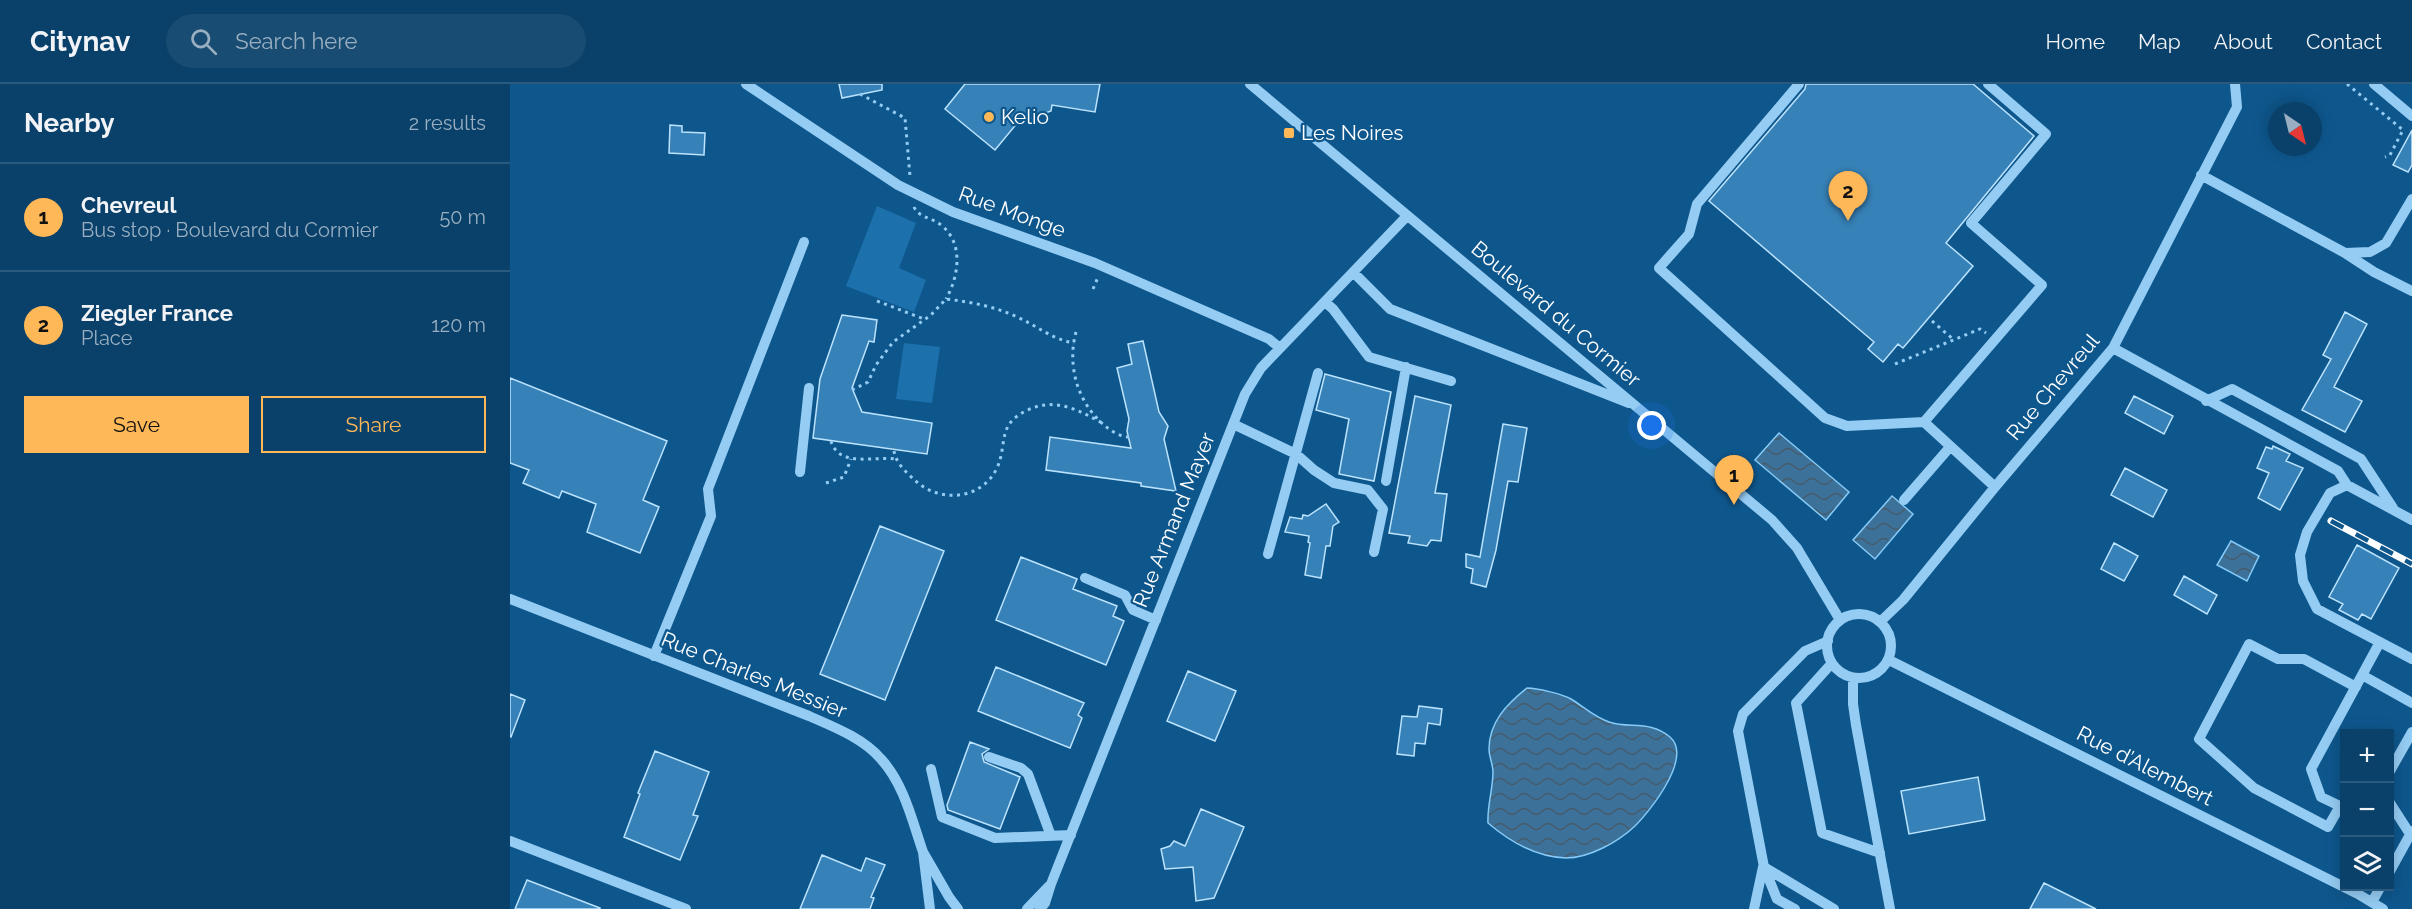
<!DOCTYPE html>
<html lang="en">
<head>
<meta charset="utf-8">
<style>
	:root { --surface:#0a416a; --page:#184c72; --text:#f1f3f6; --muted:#99afc1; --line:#2a5a7e; --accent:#ffb857 }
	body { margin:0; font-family:Raleway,sans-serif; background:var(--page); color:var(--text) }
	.controls { position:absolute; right:18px; bottom:18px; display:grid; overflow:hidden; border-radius:0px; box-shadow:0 3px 15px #0003 }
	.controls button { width:54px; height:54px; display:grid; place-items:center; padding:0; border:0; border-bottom:2px solid var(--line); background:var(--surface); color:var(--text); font:30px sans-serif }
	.compass { position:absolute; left:1758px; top:18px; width:54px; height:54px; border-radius:50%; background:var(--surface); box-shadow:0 3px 15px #0003; rotate:145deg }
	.you { position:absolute; left:1142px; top:342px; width:21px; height:21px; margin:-15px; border:4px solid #fff; border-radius:50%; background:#1a73e8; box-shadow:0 0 0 9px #1a73e833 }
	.badge { display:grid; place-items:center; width:39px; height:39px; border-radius:50%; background:var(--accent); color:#111; font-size:20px; font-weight:700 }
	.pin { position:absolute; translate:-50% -50px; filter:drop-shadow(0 2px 3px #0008) }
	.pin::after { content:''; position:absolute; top:32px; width:21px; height:18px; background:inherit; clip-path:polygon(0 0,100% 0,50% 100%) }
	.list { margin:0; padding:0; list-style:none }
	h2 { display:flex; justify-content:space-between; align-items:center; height:78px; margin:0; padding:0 24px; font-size:26px }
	h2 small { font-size:20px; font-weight:400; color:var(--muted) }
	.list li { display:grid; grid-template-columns:39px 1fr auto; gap:18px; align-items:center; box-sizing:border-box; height:108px; padding:0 24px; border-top:2px solid var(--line) }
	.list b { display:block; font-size:22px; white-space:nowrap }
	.list p { margin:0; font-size:20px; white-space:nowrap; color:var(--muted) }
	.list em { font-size:20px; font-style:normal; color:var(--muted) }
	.actions { display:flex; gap:12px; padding:18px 24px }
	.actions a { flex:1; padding:14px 0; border:2px solid var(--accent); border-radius:0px; text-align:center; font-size:21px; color:var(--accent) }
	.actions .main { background:var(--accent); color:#111 }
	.icon { flex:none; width:33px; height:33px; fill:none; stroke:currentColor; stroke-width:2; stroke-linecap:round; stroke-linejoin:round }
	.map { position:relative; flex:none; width:1902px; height:825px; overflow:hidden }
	header { display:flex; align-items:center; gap:36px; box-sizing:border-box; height:84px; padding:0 30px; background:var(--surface); border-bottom:2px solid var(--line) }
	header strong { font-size:28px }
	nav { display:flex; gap:33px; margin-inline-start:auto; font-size:21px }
	.search { width:420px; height:54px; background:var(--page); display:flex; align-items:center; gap:15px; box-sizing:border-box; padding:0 21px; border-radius:33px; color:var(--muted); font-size:22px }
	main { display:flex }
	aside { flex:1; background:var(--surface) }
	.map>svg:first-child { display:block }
	.green { fill:#1c70ab }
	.water { fill:url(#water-waves); stroke:#86caf7; stroke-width:1.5 }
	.building { fill:#3681b7; stroke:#bce3fe; stroke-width:1.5 }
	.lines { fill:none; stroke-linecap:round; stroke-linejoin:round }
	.path { stroke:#95ccf3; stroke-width:3; stroke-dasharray:3 4.5; stroke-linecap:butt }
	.minor { stroke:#95ccf3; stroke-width:10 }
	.rail-casing { stroke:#fff; stroke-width:7 }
	.rail { stroke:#0e578d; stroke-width:4.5; stroke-dasharray:14; stroke-linecap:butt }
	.poi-dot { fill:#ffb857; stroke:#0e578d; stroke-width:2 }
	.labels { text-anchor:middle; stroke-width:4.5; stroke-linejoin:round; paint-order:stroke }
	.poi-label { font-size:21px; fill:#fff; stroke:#0e578d; text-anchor:start }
	.street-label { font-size:21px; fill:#fff; stroke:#0e578d }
</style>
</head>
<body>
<header>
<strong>Citynav</strong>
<div class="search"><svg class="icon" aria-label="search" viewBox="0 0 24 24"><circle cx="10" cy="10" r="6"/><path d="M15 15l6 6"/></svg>Search here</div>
<nav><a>Home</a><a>Map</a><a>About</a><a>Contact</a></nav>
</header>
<main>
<aside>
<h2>Nearby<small>2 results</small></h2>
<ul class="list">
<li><span class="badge">1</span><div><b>Chevreul</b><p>Bus stop · Boulevard du Cormier</p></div><em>50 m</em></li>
<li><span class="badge">2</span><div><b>Ziegler France</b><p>Place</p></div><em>120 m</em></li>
</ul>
<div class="actions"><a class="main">Save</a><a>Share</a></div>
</aside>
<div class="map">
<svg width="1902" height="825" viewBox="0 0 1902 825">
	<defs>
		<pattern id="water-waves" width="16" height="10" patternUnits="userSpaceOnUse" patternTransform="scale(1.5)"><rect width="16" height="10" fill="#3c729a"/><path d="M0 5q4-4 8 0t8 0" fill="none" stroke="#465b6b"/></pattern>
	</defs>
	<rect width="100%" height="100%" fill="#0e578d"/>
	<path class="green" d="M 367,122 L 406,139 L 389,184 L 416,196 L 404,228 L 336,202 Z
		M 394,259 L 430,263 L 422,319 L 386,315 Z"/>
	<path class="water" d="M 1269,349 L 1339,408 L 1316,436 L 1245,376 Z
		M 1382,412 L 1403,430 L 1365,475 L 1343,456 Z
		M 1721,457 L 1749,472 L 1737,497 L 1707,481 Z
		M 1017,604 C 1027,604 1052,610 1061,615 C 1074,623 1084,633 1099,638 C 1120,645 1140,636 1160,653 C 1183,673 1141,726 1125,742 C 1108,758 1079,774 1056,774 C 1027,773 999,757 978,739 C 977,722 983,705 983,688 C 983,680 979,673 979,665 C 979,638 997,620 1017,604 Z"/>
	<path class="building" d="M 329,0 L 372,0 L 372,6 L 332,14 Z
		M 455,0 L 590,0 L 585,28 L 542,21 L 541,27 L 517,36 L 513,32 L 485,66 L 435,25 Z
		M 1296,0 L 1463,0 L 1524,52 L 1436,159 L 1463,182 L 1393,264 L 1388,260 L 1373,278 L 1358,265 L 1364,258 L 1199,117 L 1295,5 Z
		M 160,41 L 172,42 L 172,48 L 195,49 L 194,71 L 159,69 Z
		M 1902,46 L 1902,81 L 1898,88 L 1883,81 Z
		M 1835,228 L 1857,240 L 1824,303 L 1852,317 L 1835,348 L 1792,326 L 1821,275 L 1813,271 Z
		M 332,231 L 367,236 L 364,258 L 359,257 L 342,304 L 352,328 L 422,339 L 417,370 L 303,354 L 310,295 Z
		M 633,257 L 649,328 L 658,342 L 654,355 L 666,407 L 631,402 L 631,399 L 536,386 L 540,353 L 621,364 L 617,347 L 619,335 L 607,284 L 622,280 L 618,260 Z
		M 815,290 L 881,308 L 864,397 L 829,390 L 839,335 L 806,326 Z
		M 0,294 L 157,357 L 133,416 L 149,423 L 130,469 L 77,448 L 86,420 L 52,407 L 49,414 L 13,399 L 19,386 L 0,379 Z
		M 905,312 L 941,321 L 925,409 L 937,410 L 931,457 L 921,456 L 917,462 L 898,459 L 900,452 L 879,449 Z
		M 1624,312 L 1663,332 L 1654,350 L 1615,329 Z
		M 993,340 L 1017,344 L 1008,398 L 998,397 L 986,466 L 976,503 L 961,499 L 963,485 L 956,483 L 956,470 L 970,473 Z
		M 1763,362 L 1780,370 L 1776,377 L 1793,384 L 1770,426 L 1748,414 L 1759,389 L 1747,384 L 1756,363 L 1762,365 Z
		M 1615,384 L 1657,406 L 1643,433 L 1601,411 Z
		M 816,420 L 829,438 L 823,442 L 820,462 L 816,462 L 811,494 L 795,491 L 800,459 L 798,458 L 799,452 L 775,448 L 780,433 L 792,435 L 793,431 L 798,432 Z
		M 370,442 L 434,467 L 375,616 L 310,590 Z
		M 1604,459 L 1628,472 L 1614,497 L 1591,485 Z
		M 1847,461 L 1889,484 L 1861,535 L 1852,530 L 1848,536 L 1829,526 L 1833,520 L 1819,513 Z
		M 511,473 L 567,495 L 563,505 L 607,522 L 603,532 L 614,537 L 596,581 L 486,536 Z
		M 1674,492 L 1707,511 L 1697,530 L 1664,511 Z
		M 486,583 L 574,619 L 568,631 L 572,634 L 560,664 L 468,627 Z
		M 678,587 L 726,607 L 705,657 L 657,637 Z
		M 0,610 L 15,616 L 1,653 L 0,652 Z
		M 909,622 L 932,625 L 930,641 L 918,639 L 915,660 L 905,659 L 904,672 L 887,670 L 892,632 L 907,633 Z
		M 460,658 L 479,665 L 472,670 L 474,678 L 510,693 L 490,745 L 438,726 L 437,721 Z
		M 145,667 L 199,688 L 183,731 L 188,732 L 170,776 L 114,753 L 130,710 L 128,709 Z
		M 1468,693 L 1475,736 L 1399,750 L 1391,707 Z
		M 691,725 L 734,743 L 704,814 L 686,817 L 683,783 L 655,785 L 651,765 L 660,762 L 664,757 L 675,762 Z
		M 312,771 L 351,787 L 356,774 L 375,781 L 361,813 L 364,814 L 360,825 L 290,825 Z
		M 17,796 L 90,824 L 90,825 L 5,825 Z
		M 1534,799 L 1586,825 L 1520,825 Z"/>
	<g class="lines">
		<path class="path" d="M 1837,0 L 1893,46 L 1880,71 L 1875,73
			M 350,10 L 395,34 L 400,92
			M 404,123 C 409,134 421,133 431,141 C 454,159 449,192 436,215
			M 583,205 L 588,193
			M 367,217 L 414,235
			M 1422,237 L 1444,256
			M 566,248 C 557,281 567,318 594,341 C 601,347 610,353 619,353
			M 1385,280 L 1470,245 L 1476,249
			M 342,306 L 358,298 L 366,281 L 383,258 L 421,231 L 436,215 C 460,218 483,222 505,232 C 526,241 541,255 564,259
			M 321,357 C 329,384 364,372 385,375
			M 384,367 C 386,380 398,390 408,399 C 433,419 472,415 487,384 C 498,360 486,340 518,326 C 544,313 569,326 592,339
			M 316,399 L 334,393 L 341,375"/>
		<path class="minor" d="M 236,0 L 388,101 L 443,128 L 585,179 L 759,255 L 770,264
			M 740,0 L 1262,436 L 1287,464 L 1330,536
			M 1289,0 L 1187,120 L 1179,150 L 1149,184 L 1315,334 L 1337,342 L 1414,338
			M 1478,0 L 1536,50 L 1461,139 L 1532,201 L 1414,338 L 1485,403
			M 1864,0 L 1902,32
			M 1691,91 L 1835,169 L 1864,188 L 1902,207
			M 1835,169 L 1860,168 L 1876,159 L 1902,115
			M 844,189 L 880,225 L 1119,319
			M 815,218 L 823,225 L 859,273 L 941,297
			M 1603,264 L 1828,387 L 1837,401
			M 1696,317 L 1722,305 L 1851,375 L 1883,424
			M 723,340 L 786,370 L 804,386 L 824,399 L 858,406 L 873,425 L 864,468
			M 290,388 L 299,304
			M 876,397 L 896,283
			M 1394,416 L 1440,363
			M 1902,436 L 1837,401 L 1820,409 L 1797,448 L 1790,471 L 1793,497 L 1807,525 L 1902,575
			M 758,470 L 808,289
			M 575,494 L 615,511 L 623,526 L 646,536
			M 0,515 L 299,632 C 324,643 353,654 371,675 C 394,700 402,736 413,768
			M1317 562a32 32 0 1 1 64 0a32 32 0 1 1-64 0Z
			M 1371,537 L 1393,516 L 1485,403 L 1603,264 L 1727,23 L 1725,0
			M 144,572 L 201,432 L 198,405 L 294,158
			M 1379,576 L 1848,810 L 1873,825
			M 1322,579 L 1286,619 L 1312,749 L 1370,769
			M 1852,591 L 1902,619
			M 1343,594 L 1343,620 L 1346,641 L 1380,825
			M 479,673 L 511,684 L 518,690 L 541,752
			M 421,685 L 432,733 L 485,754 L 561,751
			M 1880,687 L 1902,648
			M 1880,719 L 1900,750
			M 1830,722 L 1818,743 L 1744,704 L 1689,655 L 1739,560 L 1768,575 L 1794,575 L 1846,603
			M 1834,724 L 1811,713 L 1801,685 L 1870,558
			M 0,757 L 176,825
			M 1254,783 L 1324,825
			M 1880,787 L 1902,747
			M 541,800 L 735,310 L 751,284 L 897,132
			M 1862,818 L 1871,802
			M 420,825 L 413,768 L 439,813 L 448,825
			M 517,825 L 541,800 L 535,819 L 530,825
			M 1244,825 L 1253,783
			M 1285,825 L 1267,815 L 1254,783 L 1228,647 L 1233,630 L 1295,567 L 1318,557"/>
		<g class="rail-casing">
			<path id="rail" d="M 1821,437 L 1902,480"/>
		</g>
		<use href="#rail" class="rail"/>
	</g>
	<g class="poi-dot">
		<circle cx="479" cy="33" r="6"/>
		<rect x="773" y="43" width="12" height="12" rx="3"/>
	</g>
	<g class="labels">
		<g class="poi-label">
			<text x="491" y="40">Kelio</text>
			<text x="791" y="56">Les Noires</text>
		</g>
		<g class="street-label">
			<text transform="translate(502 128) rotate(20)" y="7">Rue Monge</text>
			<text transform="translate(1046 230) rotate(40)" y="7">Boulevard du Cormier</text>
			<text transform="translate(1543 303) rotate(-50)" y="7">Rue Chevreul</text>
			<text transform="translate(664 436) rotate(-68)" y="7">Rue Armand Mayer</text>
			<text transform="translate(244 591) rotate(22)" y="7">Rue Charles Messier</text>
			<text transform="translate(1635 682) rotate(27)" y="7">Rue d’Alembert</text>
		</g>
	</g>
</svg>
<div class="controls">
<button>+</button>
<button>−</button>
<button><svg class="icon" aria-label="layers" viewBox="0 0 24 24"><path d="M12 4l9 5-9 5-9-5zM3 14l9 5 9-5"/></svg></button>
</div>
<svg class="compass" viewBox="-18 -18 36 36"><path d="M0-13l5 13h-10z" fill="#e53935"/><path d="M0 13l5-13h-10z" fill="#99afc1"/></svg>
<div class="you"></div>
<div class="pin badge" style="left:1224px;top:421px">1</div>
<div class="pin badge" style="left:1338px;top:137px">2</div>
</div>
</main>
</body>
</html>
